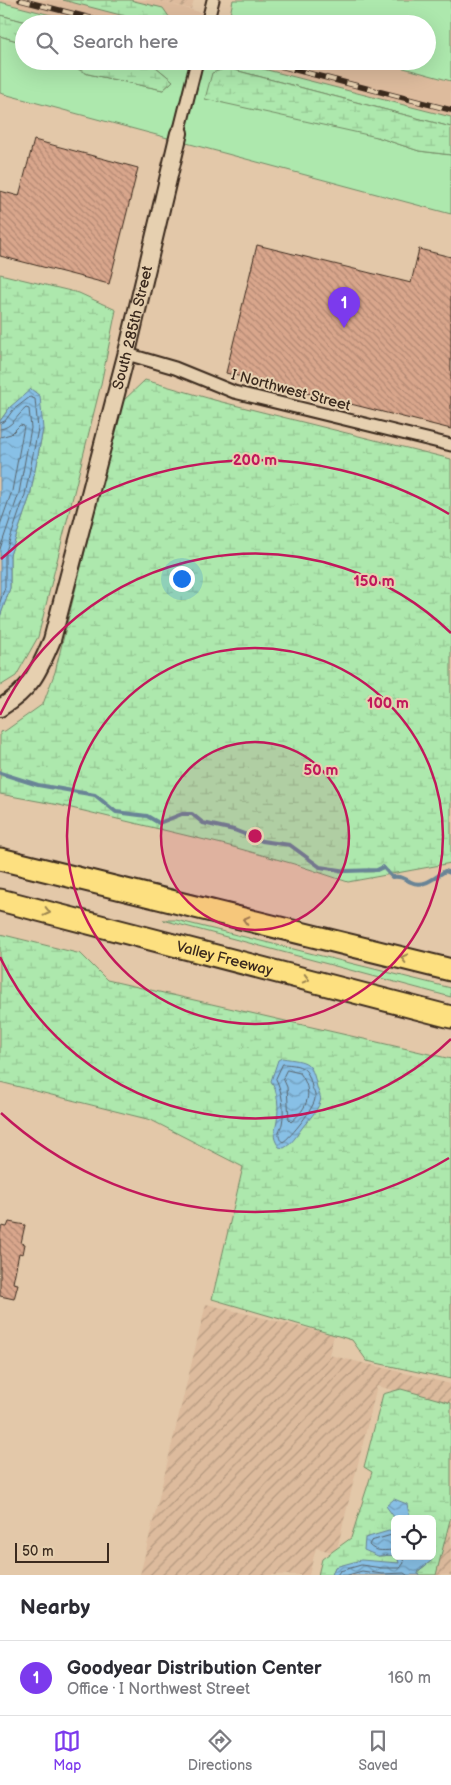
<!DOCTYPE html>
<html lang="en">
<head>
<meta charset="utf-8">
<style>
	:root { --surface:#fff; --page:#f2f2f3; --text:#2b2b33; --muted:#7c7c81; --line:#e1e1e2; --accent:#7c3aed }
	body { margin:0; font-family:"Balsamiq Sans",sans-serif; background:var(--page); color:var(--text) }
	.controls { position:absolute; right:15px; bottom:15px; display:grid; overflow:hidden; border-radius:8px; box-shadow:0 5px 20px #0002 }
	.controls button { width:45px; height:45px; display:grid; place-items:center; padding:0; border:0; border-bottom:1px solid var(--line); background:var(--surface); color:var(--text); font:25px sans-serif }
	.scale { position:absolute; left:15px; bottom:12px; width:94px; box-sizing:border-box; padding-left:5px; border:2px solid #3b2a1e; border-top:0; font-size:14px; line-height:18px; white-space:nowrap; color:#3b2a1e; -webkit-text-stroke:4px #e6d0b0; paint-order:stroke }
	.you { position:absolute; left:181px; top:578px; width:18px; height:18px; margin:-12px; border:4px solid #fff; border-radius:50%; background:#1a73e8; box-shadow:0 0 0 8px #1a73e833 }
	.badge { display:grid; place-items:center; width:32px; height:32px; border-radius:50%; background:var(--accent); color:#fff; font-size:16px; font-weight:700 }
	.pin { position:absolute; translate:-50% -41px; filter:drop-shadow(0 1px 2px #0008) }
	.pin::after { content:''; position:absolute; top:26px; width:18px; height:15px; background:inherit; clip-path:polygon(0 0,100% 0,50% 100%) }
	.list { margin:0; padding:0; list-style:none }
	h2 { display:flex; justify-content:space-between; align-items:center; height:65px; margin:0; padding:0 20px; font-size:21px }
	h2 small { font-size:16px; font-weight:400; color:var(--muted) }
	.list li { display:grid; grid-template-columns:32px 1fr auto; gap:15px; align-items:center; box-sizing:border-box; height:75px; padding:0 20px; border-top:1px solid var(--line) }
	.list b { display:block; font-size:19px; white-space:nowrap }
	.list p { margin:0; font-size:16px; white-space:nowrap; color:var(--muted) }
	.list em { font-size:16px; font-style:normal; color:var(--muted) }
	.icon { flex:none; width:28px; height:28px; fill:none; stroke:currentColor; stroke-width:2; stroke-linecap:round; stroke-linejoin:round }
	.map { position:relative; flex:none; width:451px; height:1575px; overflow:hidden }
	.search { position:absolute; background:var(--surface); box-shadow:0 5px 20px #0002; left:15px; right:15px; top:15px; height:55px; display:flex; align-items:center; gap:12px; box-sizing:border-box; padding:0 18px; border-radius:28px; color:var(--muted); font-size:19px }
	.sheet { height:140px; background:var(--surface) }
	nav { display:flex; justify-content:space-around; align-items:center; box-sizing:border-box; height:70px; border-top:1px solid var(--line); background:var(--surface); font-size:14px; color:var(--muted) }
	nav a { display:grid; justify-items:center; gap:2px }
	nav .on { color:var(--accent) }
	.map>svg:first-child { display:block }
	.built { fill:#ddbb9d }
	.industrial { fill:url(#industrial-furrows) }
	.green { fill:#ade8ad; stroke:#748966 }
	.wetland { fill:url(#wetland-marsh); stroke:#748966 }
	.water { fill:url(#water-waves); stroke:#698496 }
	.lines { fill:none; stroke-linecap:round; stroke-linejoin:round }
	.shore { stroke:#5a666e; stroke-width:1 }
	.stream { stroke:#698496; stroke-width:4 }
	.building { fill:url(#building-back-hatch); stroke:#3b2a1e }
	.street-casing { stroke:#3b2a1e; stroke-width:15 }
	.secondary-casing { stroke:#3b2a1e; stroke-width:20 }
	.highway-casing { stroke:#3b2a1e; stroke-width:25 }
	.street { stroke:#e6d0b0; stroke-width:11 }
	.secondary { stroke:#e6d0b0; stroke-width:16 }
	.highway { stroke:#fde080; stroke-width:21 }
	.rail-casing { stroke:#3b2a1e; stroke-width:5.5 }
	.rail { stroke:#e6d0b0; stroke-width:4; stroke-dasharray:11; stroke-linecap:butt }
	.oneway { stroke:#9c854f }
	.ring { fill:none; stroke:#c2185b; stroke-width:2.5 }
	.labels { text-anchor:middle; stroke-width:4; stroke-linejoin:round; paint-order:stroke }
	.street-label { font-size:15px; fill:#3b2a1e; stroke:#e6d0b0 }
	.centre { fill:#c2185b; stroke:#e6d0b0; stroke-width:2.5 }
	.ring-label { font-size:15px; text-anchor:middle; font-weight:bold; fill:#c2185b; stroke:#e6d0b0; stroke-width:4; stroke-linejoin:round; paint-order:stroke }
</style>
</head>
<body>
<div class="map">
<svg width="451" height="1575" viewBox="0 0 451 1575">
	<defs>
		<pattern id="industrial-furrows" width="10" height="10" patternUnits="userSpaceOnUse" patternTransform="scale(1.25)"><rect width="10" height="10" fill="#ddbb9d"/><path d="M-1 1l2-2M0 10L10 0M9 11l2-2" fill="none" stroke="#b4987f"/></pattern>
		<pattern id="wetland-marsh" width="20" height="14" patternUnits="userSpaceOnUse" patternTransform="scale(1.25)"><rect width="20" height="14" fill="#ade8ad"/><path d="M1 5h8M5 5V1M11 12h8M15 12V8" fill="none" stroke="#96c794"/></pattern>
		<pattern id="water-waves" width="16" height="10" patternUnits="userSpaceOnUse" patternTransform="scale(1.25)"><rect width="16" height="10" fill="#88c0e6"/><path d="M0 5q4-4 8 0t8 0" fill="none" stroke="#709cba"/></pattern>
		<pattern id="building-back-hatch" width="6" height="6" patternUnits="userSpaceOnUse" patternTransform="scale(1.25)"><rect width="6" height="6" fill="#d9a68c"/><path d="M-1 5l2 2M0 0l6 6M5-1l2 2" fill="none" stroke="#b18772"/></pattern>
	</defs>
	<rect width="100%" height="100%" fill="#e3c8a9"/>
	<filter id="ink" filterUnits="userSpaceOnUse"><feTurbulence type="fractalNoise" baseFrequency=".02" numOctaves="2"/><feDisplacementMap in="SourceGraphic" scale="10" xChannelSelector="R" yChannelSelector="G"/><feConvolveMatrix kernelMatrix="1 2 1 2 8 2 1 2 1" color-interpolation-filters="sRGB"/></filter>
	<g filter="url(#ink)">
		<path class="built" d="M 0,0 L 155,0 L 244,24 L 86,24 L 0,2 Z
			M 232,61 L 378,61 L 451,81 L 451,117 Z"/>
		<path class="industrial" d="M 155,0 L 194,0 L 191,9 Z
			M 206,1304 L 334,1335 L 329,1355 L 451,1384 L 451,1404 L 377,1386 L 336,1553 L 316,1548 L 309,1575 L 140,1575 Z
			M 451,1516 L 451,1575 L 436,1575 Z"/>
		<path class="green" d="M 233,0 L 451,0 L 451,81 L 378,61 L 427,61 L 427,24 L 244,24 L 229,20 Z
			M 0,2 L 86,24 L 34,24 L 0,15 Z
			M 0,36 L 24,43 L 24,61 L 62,61 L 88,74 L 163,90 L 173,81 L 156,67 L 145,61 L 232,61 L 451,117 L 451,127 L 227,68 L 377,137 L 419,151 L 451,155 L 451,214 L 0,93 Z
			M 163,920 L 176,920 L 451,988 L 451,997 Z"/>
		<path class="wetland" d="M 63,0 L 130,0 L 163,8 L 174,24 L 155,24 Z
			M 0,15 L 34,24 L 24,24 L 24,43 L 0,36 Z
			M 62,61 L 145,61 L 156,67 L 173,81 L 163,90 L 88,74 Z
			M 227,68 L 451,127 L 451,155 L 419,151 L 377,137 L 205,99 L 212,73 Z
			M 0,274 L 79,293 L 116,310 L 101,384 L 38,637 L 16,676 L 0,686 L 0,617 L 10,588 L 10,555 L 30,496 L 43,429 L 10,407 L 0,421 Z
			M 145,380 L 218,401 L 451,459 L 451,863 L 348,882 L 294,864 L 226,845 L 59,805 L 0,794 L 0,732 L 5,731 L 43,704 L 55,672 L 122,402 Z
			M 0,934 L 81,954 L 107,980 L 451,1059 L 451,1379 L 367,1361 L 352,1340 L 212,1299 L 243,1167 L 151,1120 L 0,1082 Z
			M 401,1389 L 451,1403 L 451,1516 L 436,1575 L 419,1575 L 417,1572 L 431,1561 L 435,1550 L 432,1549 L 432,1519 L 410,1519 L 410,1515 L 394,1517 L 392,1530 L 378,1556 L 395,1555 L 400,1563 L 335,1567 L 332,1575 L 318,1575 L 322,1559 L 351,1538 L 372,1472 L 364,1467 L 383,1394 Z"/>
		<path class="water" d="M 31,389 L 40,396 L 43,429 L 30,496 L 10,555 L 10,588 L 0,617 L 0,421 L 10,407 Z
			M 282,1058 C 308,1062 311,1060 317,1087 C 318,1092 322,1097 320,1102 C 317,1112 308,1120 302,1128 C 297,1135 292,1144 284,1148 L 279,1147 C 271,1135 275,1134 277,1121 C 279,1108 278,1091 271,1081 L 278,1060 Z
			M 394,1499 L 407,1504 L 410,1519 L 395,1519 L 395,1555 L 378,1556 L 364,1550 L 365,1538 L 392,1530 L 394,1517 L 386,1506 Z
			M 432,1549 L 435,1551 L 431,1561 L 417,1572 L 419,1575 L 332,1575 L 335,1567 L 361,1560 L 399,1563 L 397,1556 L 432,1556 Z"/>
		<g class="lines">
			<path class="shore" d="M 0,423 L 5,421 L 13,410 L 30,397 L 35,399 L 38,429 L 25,495 L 5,554 L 5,587 L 0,602
				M 0,429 C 12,428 17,415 26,408 L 29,409 L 31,428 L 19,493 L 0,549
				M 0,437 L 11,434 L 20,425 L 24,426 L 12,491 L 0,525
				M 283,1064 C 302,1065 308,1067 312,1087 C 313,1090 316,1095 315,1098 C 315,1107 291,1137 283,1142 C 280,1140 280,1140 279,1136 C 278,1131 281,1128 282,1124 C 285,1110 282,1091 276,1079 Z
				M 287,1070 L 300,1073 C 314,1092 308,1108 291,1122 L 289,1120 L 287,1087 L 283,1078 Z
				M 395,1534 L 371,1541 L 369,1545 C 376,1553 386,1550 395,1550
				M 337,1575 L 340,1571 L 361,1565 L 382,1568 L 400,1568 L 404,1563 L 402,1556
				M 348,1575 L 362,1571 L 382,1574 L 404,1573 L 407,1575"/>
			<path class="stream" d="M 0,773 L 38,785 L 95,795 L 116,812 L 147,816 L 159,823 L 182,814 L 192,814 L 203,823 L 234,830 L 262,841 L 290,845 L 320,867 L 346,871 L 377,870 L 383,867 L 392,877 C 401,876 403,878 411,882 C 423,888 435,878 445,871 L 451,873"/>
		</g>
		<path class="building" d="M 34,140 L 138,168 L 109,284 L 0,256 L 0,191 L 19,196 Z
			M 257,245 L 411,283 L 419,249 L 451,257 L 451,429 L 226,373 Z
			M 9,1222 L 25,1225 L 21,1243 L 25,1244 L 23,1254 L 19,1253 L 13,1283 L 18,1284 L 14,1299 L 0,1296 L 0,1233 L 2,1226 L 7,1227 Z"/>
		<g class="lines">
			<g class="street-casing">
				<path id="street" d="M 207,24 L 213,0
					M 179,133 L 197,61
					M 127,354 L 175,368 L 234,392 L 451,445"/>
			</g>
			<g class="secondary-casing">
				<g id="secondary">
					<path id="s1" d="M 0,708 C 31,689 38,673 52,640 L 129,344 L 179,133"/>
				</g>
			</g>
			<g class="highway-casing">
				<g id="highway">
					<path d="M 0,859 L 451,970"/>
					<path id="s2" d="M 0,900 L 451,1017"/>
				</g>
			</g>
			<use href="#street" class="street"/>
			<use href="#secondary" class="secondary"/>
			<use href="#highway" class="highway"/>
			<g class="rail-casing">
				<path id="rail" d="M 20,0 L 114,24
					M 261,61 L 451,110"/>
			</g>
			<use href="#rail" class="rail"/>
		</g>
		<defs><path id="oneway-chevron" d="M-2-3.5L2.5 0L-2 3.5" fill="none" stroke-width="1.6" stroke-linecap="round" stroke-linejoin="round" transform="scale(1.25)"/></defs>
		<g class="oneway">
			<use href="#oneway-chevron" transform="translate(47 912) rotate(14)"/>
			<use href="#oneway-chevron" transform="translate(246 920) rotate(-166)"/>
			<use href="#oneway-chevron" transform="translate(404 958) rotate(-166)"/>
			<use href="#oneway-chevron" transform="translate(306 979) rotate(15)"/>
		</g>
	</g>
	<circle cx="255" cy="836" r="94" fill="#c2185b" fill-opacity=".12"/>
	<g class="ring">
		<circle cx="255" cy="836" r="94"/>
		<circle cx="255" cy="836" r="188"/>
		<path d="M451 1039A282 282 0 0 1 0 957M0 715A282 282 0 0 1 451 633"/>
		<path d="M449 1158A376 376 0 0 1 1 1113M1 559A376 376 0 0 1 449 514"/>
	</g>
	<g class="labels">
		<g class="street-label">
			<text dy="5" stroke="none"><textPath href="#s1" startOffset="410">South 285th Street</textPath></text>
			<text transform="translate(291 390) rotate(15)" y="5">I Northwest Street</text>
			<text dy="5" stroke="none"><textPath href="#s2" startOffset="232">Valley Freeway</textPath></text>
		</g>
	</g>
	<circle cx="255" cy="836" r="8" class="centre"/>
	<g class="ring-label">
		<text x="255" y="465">200 m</text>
		<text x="374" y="586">150 m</text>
		<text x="388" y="708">100 m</text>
		<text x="321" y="775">50 m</text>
	</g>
</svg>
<div class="controls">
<button><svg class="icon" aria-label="locate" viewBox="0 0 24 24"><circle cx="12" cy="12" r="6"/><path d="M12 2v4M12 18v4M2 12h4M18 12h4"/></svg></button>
</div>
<div class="scale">50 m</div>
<div class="you"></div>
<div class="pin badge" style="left:344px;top:328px">1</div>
<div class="search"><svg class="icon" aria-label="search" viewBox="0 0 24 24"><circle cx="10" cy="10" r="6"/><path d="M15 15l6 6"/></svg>Search here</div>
</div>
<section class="sheet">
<h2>Nearby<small></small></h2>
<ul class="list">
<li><span class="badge">1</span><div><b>Goodyear Distribution Center</b><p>Office · I Northwest Street</p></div><em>160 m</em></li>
</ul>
</section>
<nav>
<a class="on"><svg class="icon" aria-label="map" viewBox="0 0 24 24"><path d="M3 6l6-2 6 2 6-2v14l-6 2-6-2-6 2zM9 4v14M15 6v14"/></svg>Map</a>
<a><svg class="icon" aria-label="directions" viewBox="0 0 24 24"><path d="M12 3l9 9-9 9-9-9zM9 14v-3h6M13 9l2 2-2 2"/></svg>Directions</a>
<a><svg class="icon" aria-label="saved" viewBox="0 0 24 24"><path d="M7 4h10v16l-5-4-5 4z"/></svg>Saved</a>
</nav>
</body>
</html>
